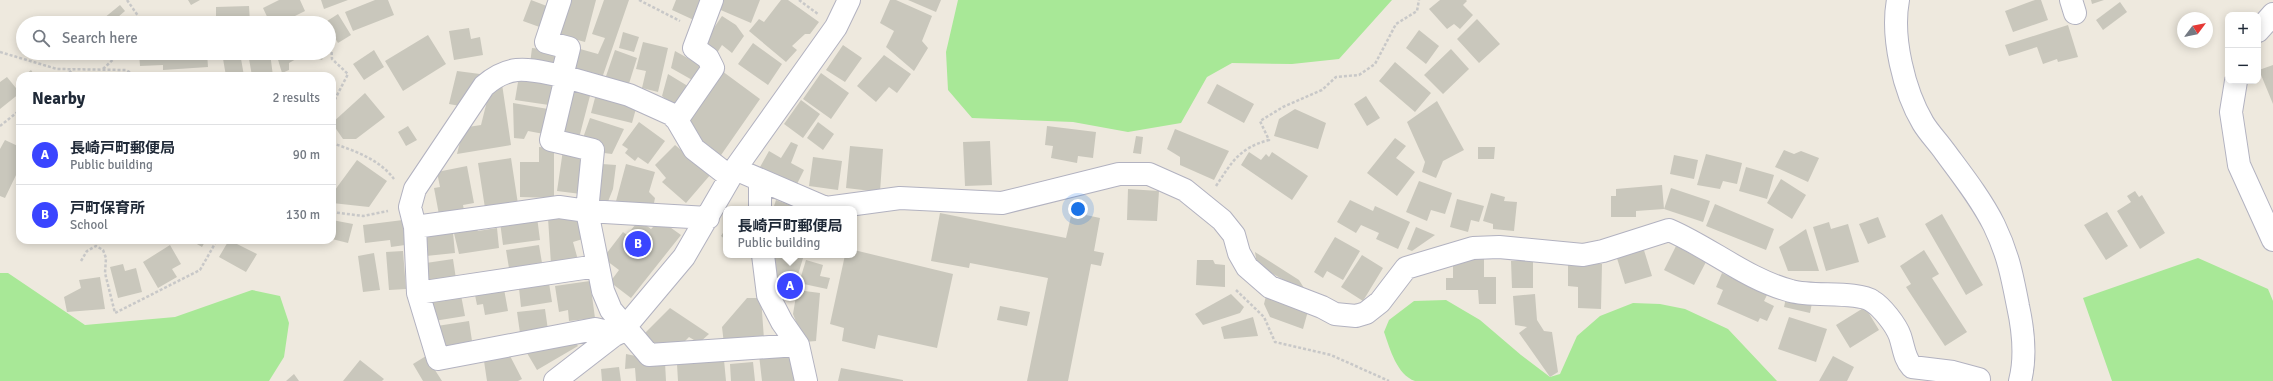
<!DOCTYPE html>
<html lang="en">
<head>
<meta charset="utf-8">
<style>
	:root { --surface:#fff; --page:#f6f6f7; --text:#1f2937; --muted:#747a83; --line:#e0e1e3; --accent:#3a45ff }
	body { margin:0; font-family:Signika,"Noto Sans JP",sans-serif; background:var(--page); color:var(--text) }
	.controls { position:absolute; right:12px; top:12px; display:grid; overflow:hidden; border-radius:8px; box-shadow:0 2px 10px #0003 }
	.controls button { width:36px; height:36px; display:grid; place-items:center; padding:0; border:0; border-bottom:1px solid var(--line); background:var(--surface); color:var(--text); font:20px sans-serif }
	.compass { position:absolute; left:2177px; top:12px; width:36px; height:36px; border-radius:50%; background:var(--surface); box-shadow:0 2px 10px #0003; rotate:58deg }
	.you { position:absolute; left:1078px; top:209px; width:14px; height:14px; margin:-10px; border:3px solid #fff; border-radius:50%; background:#1a73e8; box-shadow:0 0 0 6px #1a73e833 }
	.badge { display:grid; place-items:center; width:26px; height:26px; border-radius:50%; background:var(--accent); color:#fff; font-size:13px; font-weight:700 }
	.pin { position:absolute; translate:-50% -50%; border:2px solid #fff; box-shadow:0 1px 4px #0006 }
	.popup { position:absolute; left:723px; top:206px; width:134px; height:52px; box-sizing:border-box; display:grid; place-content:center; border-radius:8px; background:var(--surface); filter:drop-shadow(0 1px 3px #0005); font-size:13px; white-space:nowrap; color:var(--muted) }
	.popup b { font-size:15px; color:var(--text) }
	.popup::after { content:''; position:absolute; left:50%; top:100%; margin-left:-8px; border:8px solid transparent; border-top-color:var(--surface) }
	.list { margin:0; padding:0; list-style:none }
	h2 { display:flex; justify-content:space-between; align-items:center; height:52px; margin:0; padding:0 16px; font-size:17px }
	h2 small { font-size:13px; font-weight:400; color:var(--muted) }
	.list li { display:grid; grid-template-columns:26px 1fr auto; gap:12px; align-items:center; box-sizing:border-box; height:60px; padding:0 16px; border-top:1px solid var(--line) }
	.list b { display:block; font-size:15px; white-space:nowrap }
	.list p { margin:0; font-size:13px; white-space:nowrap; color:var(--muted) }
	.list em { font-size:13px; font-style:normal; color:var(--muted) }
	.icon { flex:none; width:22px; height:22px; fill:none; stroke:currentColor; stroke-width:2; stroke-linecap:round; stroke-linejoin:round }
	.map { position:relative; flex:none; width:2273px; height:381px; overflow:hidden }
	.search { position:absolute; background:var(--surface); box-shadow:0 2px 10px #0003; left:16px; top:16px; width:320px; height:44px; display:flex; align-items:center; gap:10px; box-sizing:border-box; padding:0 14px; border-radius:22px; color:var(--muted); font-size:15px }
	.panel { position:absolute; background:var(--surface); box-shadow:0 2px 10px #0003; left:16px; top:72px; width:320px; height:172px; border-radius:12px }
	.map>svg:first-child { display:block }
	.green { fill:#a8e897 }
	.building { fill:#c9c7bc }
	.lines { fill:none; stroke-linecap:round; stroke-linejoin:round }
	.street-casing { stroke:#b2b2c0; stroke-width:24 }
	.secondary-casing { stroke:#b2b2c0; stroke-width:24 }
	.path { stroke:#c8c8c8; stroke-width:2.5; stroke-dasharray:3 2; stroke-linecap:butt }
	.street { stroke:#fff; stroke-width:22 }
	.secondary { stroke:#fff; stroke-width:22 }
</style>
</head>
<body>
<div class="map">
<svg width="2273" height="381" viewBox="0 0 2273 381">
	<rect width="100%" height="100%" fill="#eee9de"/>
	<path class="green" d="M 958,0 L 1392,0 L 1339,59 L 1292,64 L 1232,63 L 1207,77 L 1181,123 L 1128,132 L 1073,122 L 972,118 L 948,90 L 946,52 Z
		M 2198,258 L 2268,289 L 2273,301 L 2273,381 L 2112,381 L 2083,298 Z
		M 0,273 L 8,273 L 85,325 L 175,317 L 252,290 L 280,296 L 289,323 L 284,357 L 269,381 L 0,381 Z
		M 1446,300 L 1480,320 L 1521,355 L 1550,377 L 1560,374 L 1577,336 L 1600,316 L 1633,303 L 1660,304 L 1685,309 L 1728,329 L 1777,381 L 1415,381 C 1397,375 1390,349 1384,332 L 1389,320 L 1414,301 Z"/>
	<path class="building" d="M 188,0 L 200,0 L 191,5 Z
		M 279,0 L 300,0 L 305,11 L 281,23 L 270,23 L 263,8 Z
		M 321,0 L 348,0 L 324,9 Z
		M 375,0 L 388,0 L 394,15 L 353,31 L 345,12 Z
		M 531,0 L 552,8 L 545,29 L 523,21 Z
		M 568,0 L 596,0 L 585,42 L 559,35 Z
		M 604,0 L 629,0 L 601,81 L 567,72 L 573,47 L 598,54 L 605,38 L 592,34 Z
		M 676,0 L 705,0 L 696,21 L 672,10 Z
		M 719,0 L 760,0 L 751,23 L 716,8 Z
		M 781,0 L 788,0 L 819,22 L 810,34 L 805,34 L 792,46 L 797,50 L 786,62 L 749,31 L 759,19 L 764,22 Z
		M 890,0 L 896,0 L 932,16 L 922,41 L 928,48 L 914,71 L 886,47 L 894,31 L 880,23 Z
		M 908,0 L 941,0 L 936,12 Z
		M 1440,0 L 1466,0 L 1467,1 L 1463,5 L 1473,15 L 1460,29 L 1454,24 L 1447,29 L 1429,9 Z
		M 2035,0 L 2041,0 L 2048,20 L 2013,32 L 2005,11 Z
		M 2091,0 L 2104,0 L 2092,4 Z
		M 2120,2 L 2127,12 L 2103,30 L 2096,20 Z
		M 120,5 L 125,11 L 111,23 L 98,23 Z
		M 249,6 L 250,23 L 216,23 L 216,7 Z
		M 338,14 L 351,35 L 338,43 L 329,28 L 329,23 L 324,23 Z
		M 722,16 L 736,25 L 744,36 L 732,53 L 722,45 L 717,53 L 703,44 Z
		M 1477,19 L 1500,44 L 1479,63 L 1457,39 Z
		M 2068,25 L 2078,57 L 2058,62 L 2057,59 L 2043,64 L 2037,47 L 2009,56 L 2005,45 Z
		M 469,28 L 471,39 L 480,37 L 483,55 L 454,60 L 449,31 Z
		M 1419,30 L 1439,46 L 1426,64 L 1406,48 Z
		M 623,32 L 639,37 L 634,52 L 619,48 Z
		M 428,35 L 446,64 L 403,91 L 385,61 Z
		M 643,42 L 668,48 L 658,92 L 642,88 L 646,71 L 636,69 Z
		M 753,43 L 782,64 L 768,85 L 738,64 Z
		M 843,45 L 862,58 L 845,82 L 826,70 Z
		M 532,48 L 560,51 L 558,67 L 530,64 Z
		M 1451,49 L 1469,69 L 1443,94 L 1424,75 Z
		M 374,50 L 384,67 L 364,80 L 353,64 Z
		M 615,50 L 637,58 L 627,90 L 604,82 Z
		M 675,51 L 702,66 L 694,81 L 671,68 Z
		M 139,53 L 207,53 L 208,67 L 163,70 L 163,65 L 140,66 Z
		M 222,53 L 240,53 L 244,76 L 226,76 Z
		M 248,53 L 270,53 L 273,76 L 252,76 Z
		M 276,53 L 304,53 L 305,54 L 289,63 L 289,70 L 282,73 Z
		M 316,53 L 325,53 L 322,60 L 315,57 Z
		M 884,55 L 911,74 L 897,93 L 889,87 L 876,102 L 857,86 Z
		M 1395,62 L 1431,93 L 1415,112 L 1379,81 Z
		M 2273,65 L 2273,104 L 2259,70 Z
		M 31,70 L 35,76 L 24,76 Z
		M 457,71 L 480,74 L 476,88 L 460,106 L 449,104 Z
		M 722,71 L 760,99 L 719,158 L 683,122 Z
		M 821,73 L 849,93 L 831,119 L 803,99 Z
		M 668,74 L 691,88 L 677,108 L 662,96 Z
		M 519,76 L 556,81 L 555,89 L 552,89 L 549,105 L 515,100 Z
		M 7,77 L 20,93 L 0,109 L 0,82 Z
		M 502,84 L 511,145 L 457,154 L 460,142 L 468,127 L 481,125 L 489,93 Z
		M 1217,84 L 1254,104 L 1244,123 L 1207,103 Z
		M 571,87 L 591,92 L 579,138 L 559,133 Z
		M 365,93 L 385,117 L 356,139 L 343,139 L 332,123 Z
		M 596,94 L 637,105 L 632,123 L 591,113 Z
		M 1366,96 L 1380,118 L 1367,126 L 1354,104 Z
		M 801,100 L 820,114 L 803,138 L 784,124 Z
		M 1437,101 L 1464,150 L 1443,161 L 1436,178 L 1422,172 L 1425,162 L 1407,122 Z
		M 513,103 L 548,109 L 544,134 L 528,131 L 524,139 L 514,138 Z
		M 1295,109 L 1326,123 L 1318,149 L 1274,136 L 1279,119 Z
		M 590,118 L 624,129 L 612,154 L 604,153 L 604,146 L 583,138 Z
		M 639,122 L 665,141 L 648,164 L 638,157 L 635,161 L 625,153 L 628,149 L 622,145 Z
		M 818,122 L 834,134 L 823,150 L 807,138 Z
		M 408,126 L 417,140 L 406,146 L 398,132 Z
		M 1047,126 L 1096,132 L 1093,158 L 1078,156 L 1077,163 L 1051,158 L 1053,146 L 1045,145 Z
		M 1175,129 L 1229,151 L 1214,180 L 1180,165 L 1180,157 L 1167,149 Z
		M 1136,136 L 1143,137 L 1141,154 L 1133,153 Z
		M 1395,138 L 1406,146 L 1396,158 L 1415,172 L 1397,196 L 1367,173 Z
		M 5,140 L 20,147 L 20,172 L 18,171 L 5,198 L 0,196 L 0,149 Z
		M 990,141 L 992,185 L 965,186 L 963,142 Z
		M 791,142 L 798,145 L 791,163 L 804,170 L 796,186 L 760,167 L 769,151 L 781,158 Z
		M 675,145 L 711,174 L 686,203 L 662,182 L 666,178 L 655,165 Z
		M 850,146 L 883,149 L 880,192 L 846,188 Z
		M 539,147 L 554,148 L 554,198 L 520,197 L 520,162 L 539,162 Z
		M 1478,147 L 1495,147 L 1494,159 L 1478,159 Z
		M 563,150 L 586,154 L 581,194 L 557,191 Z
		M 1784,150 L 1794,154 L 1801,151 L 1819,158 L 1808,182 L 1775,167 Z
		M 1249,152 L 1261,160 L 1266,154 L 1269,157 L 1272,152 L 1308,176 L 1292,200 L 1241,165 Z
		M 1706,154 L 1742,163 L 1737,184 L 1723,181 L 1720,189 L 1697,185 Z
		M 1674,155 L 1698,160 L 1694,179 L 1670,174 Z
		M 813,157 L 842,161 L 838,190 L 809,186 Z
		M 511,158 L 518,204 L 485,208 L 478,163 Z
		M 357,160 L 387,181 L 369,207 L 332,203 L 332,194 Z
		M 602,164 L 616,165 L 613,189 L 607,204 L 595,201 Z
		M 626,164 L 655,172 L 649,192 L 655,198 L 653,208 L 615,205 Z
		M 467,166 L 474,203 L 463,205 L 465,216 L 440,220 L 434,188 L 440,187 L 437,172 Z
		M 1746,167 L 1774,175 L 1767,199 L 1739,191 Z
		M 1781,179 L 1806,195 L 1792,219 L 1767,203 Z
		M 1419,181 L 1452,193 L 1445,214 L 1431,210 L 1427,221 L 1406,212 Z
		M 1662,185 L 1664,209 L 1671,188 L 1710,201 L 1703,222 L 1664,209 L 1636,211 L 1636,217 L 1611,217 L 1611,196 L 1616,196 L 1616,189 Z
		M 1128,189 L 1159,191 L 1157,221 L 1127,220 Z
		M 2135,191 L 2139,197 L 2142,195 L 2165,233 L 2140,249 L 2117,211 L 2131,202 L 2127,196 Z
		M 1491,193 L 1505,197 L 1504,201 L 1517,202 L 1514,231 L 1493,229 L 1493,224 L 1483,221 Z
		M 1457,199 L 1484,206 L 1479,222 L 1471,220 L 1468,232 L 1450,227 Z
		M 776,200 L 800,209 L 773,209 Z
		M 1350,200 L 1373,211 L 1375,206 L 1410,222 L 1398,249 L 1376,239 L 1379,233 L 1361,225 L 1356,233 L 1337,222 Z
		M 1715,204 L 1774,229 L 1766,250 L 1706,226 Z
		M 1072,212 L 1100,218 L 1094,251 L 1104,253 L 1101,266 L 1091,264 L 1068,381 L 1027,381 L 1048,278 L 970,263 L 969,268 L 931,261 L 940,213 L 1066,238 Z
		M 2107,212 L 2128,246 L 2106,260 L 2084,225 Z
		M 1942,214 L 1983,285 L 1966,295 L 1925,224 Z
		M 565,216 L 582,222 L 586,238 L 573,242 L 578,260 L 551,264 L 548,218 Z
		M 537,217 L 540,240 L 503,245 L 500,222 Z
		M 1878,217 L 1886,237 L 1868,244 L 1859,224 Z
		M 332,220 L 353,224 L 348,243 L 332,239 Z
		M 403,220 L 405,245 L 391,247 L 390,240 L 365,243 L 363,225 Z
		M 639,220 L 651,229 L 660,220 L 681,235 L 631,298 L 610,282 L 619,270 L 603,258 L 623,232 L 627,235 Z
		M 1829,222 L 1831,229 L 1848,224 L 1859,262 L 1826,271 L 1813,227 Z
		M 475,227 L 478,231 L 497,228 L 499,248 L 459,254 L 453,229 Z
		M 1416,227 L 1435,235 L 1412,251 L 1407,249 Z
		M 726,228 L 726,240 L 721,236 Z
		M 1806,229 L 1819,271 L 1788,271 L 1779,247 Z
		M 453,233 L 455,253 L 426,256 L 425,236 Z
		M 1335,237 L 1360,251 L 1343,280 L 1327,271 L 1323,278 L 1314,272 Z
		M 190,240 L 206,240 L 202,247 Z
		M 229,240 L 257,254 L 246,272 L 219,257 Z
		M 170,245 L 181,264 L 172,269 L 177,277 L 158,288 L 143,262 Z
		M 539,245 L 542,263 L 509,268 L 506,250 Z
		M 1676,246 L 1706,262 L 1694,285 L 1664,270 Z
		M 1643,247 L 1652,276 L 1625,284 L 1616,255 Z
		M 854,250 L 953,274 L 937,348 L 878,335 L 875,349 L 842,341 L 844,328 L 830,324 L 845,255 L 854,255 Z
		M 1924,250 L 1939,274 L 1932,278 L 1967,332 L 1945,346 L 1906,287 L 1911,284 L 1900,266 Z
		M 403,251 L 406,289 L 389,290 L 386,252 Z
		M 1255,252 L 1299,280 L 1304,288 L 1296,287 L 1257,265 Z
		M 374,253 L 380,290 L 363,292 L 358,256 Z
		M 770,255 L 804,255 L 793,291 L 778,291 Z
		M 1362,255 L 1383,268 L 1363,301 L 1341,287 Z
		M 1453,258 L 1484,258 L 1484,277 L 1496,277 L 1496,304 L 1479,304 L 1478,290 L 1446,290 L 1446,278 L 1453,278 Z
		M 453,259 L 456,279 L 429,283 L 426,263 Z
		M 806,260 L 823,265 L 820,276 L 830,278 L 827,289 L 799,283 Z
		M 1197,260 L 1213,260 L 1215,264 L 1225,265 L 1225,287 L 1196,285 Z
		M 1511,261 L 1533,261 L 1533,288 L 1512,288 Z
		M 1568,262 L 1602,264 L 1601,309 L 1578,308 L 1578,287 L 1568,286 Z
		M 123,264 L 125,271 L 136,268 L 142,292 L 118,298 L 110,267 Z
		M 1722,273 L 1767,295 L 1764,301 L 1774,306 L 1767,321 L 1760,318 L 1758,322 L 1717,304 L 1723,290 L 1716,287 Z
		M 100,277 L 105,309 L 67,312 L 64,297 L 81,288 L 79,280 Z
		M 590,281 L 595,318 L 569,321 L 568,310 L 559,312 L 555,286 Z
		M 549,283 L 552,302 L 521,307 L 519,288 Z
		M 504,289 L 508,311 L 485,315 L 483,304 L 477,305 L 475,295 Z
		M 797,290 L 820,293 L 816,341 L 804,342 L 793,314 Z
		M 1231,294 L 1244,307 L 1240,313 L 1203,325 L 1195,314 Z
		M 1535,294 L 1537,320 L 1544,331 L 1552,332 L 1558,372 L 1550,377 L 1519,333 L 1527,327 L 1515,325 L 1513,296 Z
		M 461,295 L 465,316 L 434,321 L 431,300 Z
		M 1266,296 L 1308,311 L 1303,329 L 1270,317 L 1264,304 Z
		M 747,298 L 761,298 L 764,339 L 724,344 L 722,327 Z
		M 1786,298 L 1812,303 L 1810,313 L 1784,307 Z
		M 1000,306 L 1030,312 L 1027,326 L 997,320 Z
		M 1865,307 L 1879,330 L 1850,348 L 1836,325 Z
		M 670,308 L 709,334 L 699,343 L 689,337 L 682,344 L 654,346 L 643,335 Z
		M 545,309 L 548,330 L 520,333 L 517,312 Z
		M 1253,317 L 1258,336 L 1224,339 L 1221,327 Z
		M 1789,317 L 1827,329 L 1816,362 L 1778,349 Z
		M 469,321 L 472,341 L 440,347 L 437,326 Z
		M 572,338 L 578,346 L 537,370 L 527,353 Z
		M 792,352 L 796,381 L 762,381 L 759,355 Z
		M 509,354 L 522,379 L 518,381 L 487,381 L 484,361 Z
		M 626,354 L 665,362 L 666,381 L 636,381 L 635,368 L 625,369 Z
		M 426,356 L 442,381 L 423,381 L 413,364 Z
		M 1833,356 L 1854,367 L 1847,381 L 1819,381 Z
		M 360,360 L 384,379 L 382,381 L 343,381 Z
		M 724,360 L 726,381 L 678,381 L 677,364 Z
		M 753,362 L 755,381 L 731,381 L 730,364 Z
		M 619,367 L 621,381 L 602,381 L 601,369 Z
		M 841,368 L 903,380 L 903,381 L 838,381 Z
		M 294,374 L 299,381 L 286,381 Z"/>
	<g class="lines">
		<g class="street-casing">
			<path id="street" d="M 560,0 L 546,42 L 569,48 L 562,76 C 530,70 511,62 484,86 L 415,189 L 410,207 L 415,227 L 418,293 L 438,359 L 595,329 L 617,334
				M 2071,0 L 2075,13
				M 2258,31 L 2273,14
				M 562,76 L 629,95 L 671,114 L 677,120 L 694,149 L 730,177
				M 566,77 L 551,140 L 593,150 L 587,211 L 603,291 L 611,310 L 649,355 L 798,345
				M 2236,81 L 2231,112 L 2239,165 L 2273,240
				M 677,120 L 713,68 L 708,58 L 694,48 L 712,0
				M 735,169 L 826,208 L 900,198 L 1002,203 L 1119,174 L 1149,174 L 1185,190 L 1222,220 L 1234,235 L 1239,253 L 1247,267 L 1270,287 L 1322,307 L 1335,314 L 1356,316 L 1366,313 L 1380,302 L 1406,268 L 1473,248 L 1499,247 L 1583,255 L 1603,251 L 1669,230 C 1711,248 1746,279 1791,291 C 1811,297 1858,291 1872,301 C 1882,307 1896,325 1900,336 C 1904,348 1904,358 1912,367 L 1953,372 L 1979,379
				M 760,209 L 760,180
				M 415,227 L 559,207 L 587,211 L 708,218
				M 763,255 L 768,295 L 782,322 L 798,345 L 806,381
				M 418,293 L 597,266
				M 555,381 L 626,326 L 684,257 L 735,169 L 836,27 L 849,0"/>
		</g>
		<g class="secondary-casing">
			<path id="secondary" d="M 1898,0 C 1891,37 1904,91 1923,123 C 1929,133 1938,142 1945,152 C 1962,175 1981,199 1994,225 C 2008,254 2012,275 2018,306 C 2023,329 2026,358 2020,381"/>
		</g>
		<path class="path" d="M 127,0 L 143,23
			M 639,0 L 680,21
			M 799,0 L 818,14
			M 331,42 L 332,59 L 348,74 L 332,105
			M 0,52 L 57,69 L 126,70 L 136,76
			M 103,69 L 120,53
			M 65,76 L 74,69
			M 0,126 L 20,110
			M 332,143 C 355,151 379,159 394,179
			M 1216,186 C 1232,162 1239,148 1269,140 L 1260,121 L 1283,107 L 1322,90 L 1336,77 L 1359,75 L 1375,64 L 1396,24 L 1417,11 L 1419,0
			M 332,212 L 363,216 L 388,211
			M 81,261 L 87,251 L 96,246 L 103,250 L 106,258 L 105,273 L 115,313 L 200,270 L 217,240
			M 1236,290 L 1264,317 L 1275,342 L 1331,355 L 1389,381"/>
		<use href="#street" class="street"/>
		<use href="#secondary" class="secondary"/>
	</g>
</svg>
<div class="controls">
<button>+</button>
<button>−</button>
</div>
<svg class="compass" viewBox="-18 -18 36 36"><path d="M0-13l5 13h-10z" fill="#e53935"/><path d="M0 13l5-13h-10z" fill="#747a83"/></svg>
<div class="you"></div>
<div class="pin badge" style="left:790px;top:286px">A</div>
<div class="popup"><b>長崎戸町郵便局</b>Public building</div>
<div class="pin badge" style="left:638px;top:244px">B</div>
<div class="search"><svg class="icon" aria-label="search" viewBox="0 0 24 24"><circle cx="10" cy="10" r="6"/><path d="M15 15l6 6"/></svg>Search here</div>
<section class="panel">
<h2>Nearby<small>2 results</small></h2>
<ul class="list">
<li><span class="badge">A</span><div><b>長崎戸町郵便局</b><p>Public building</p></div><em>90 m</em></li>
<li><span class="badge">B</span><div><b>戸町保育所</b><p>School</p></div><em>130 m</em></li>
</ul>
</section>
</div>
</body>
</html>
